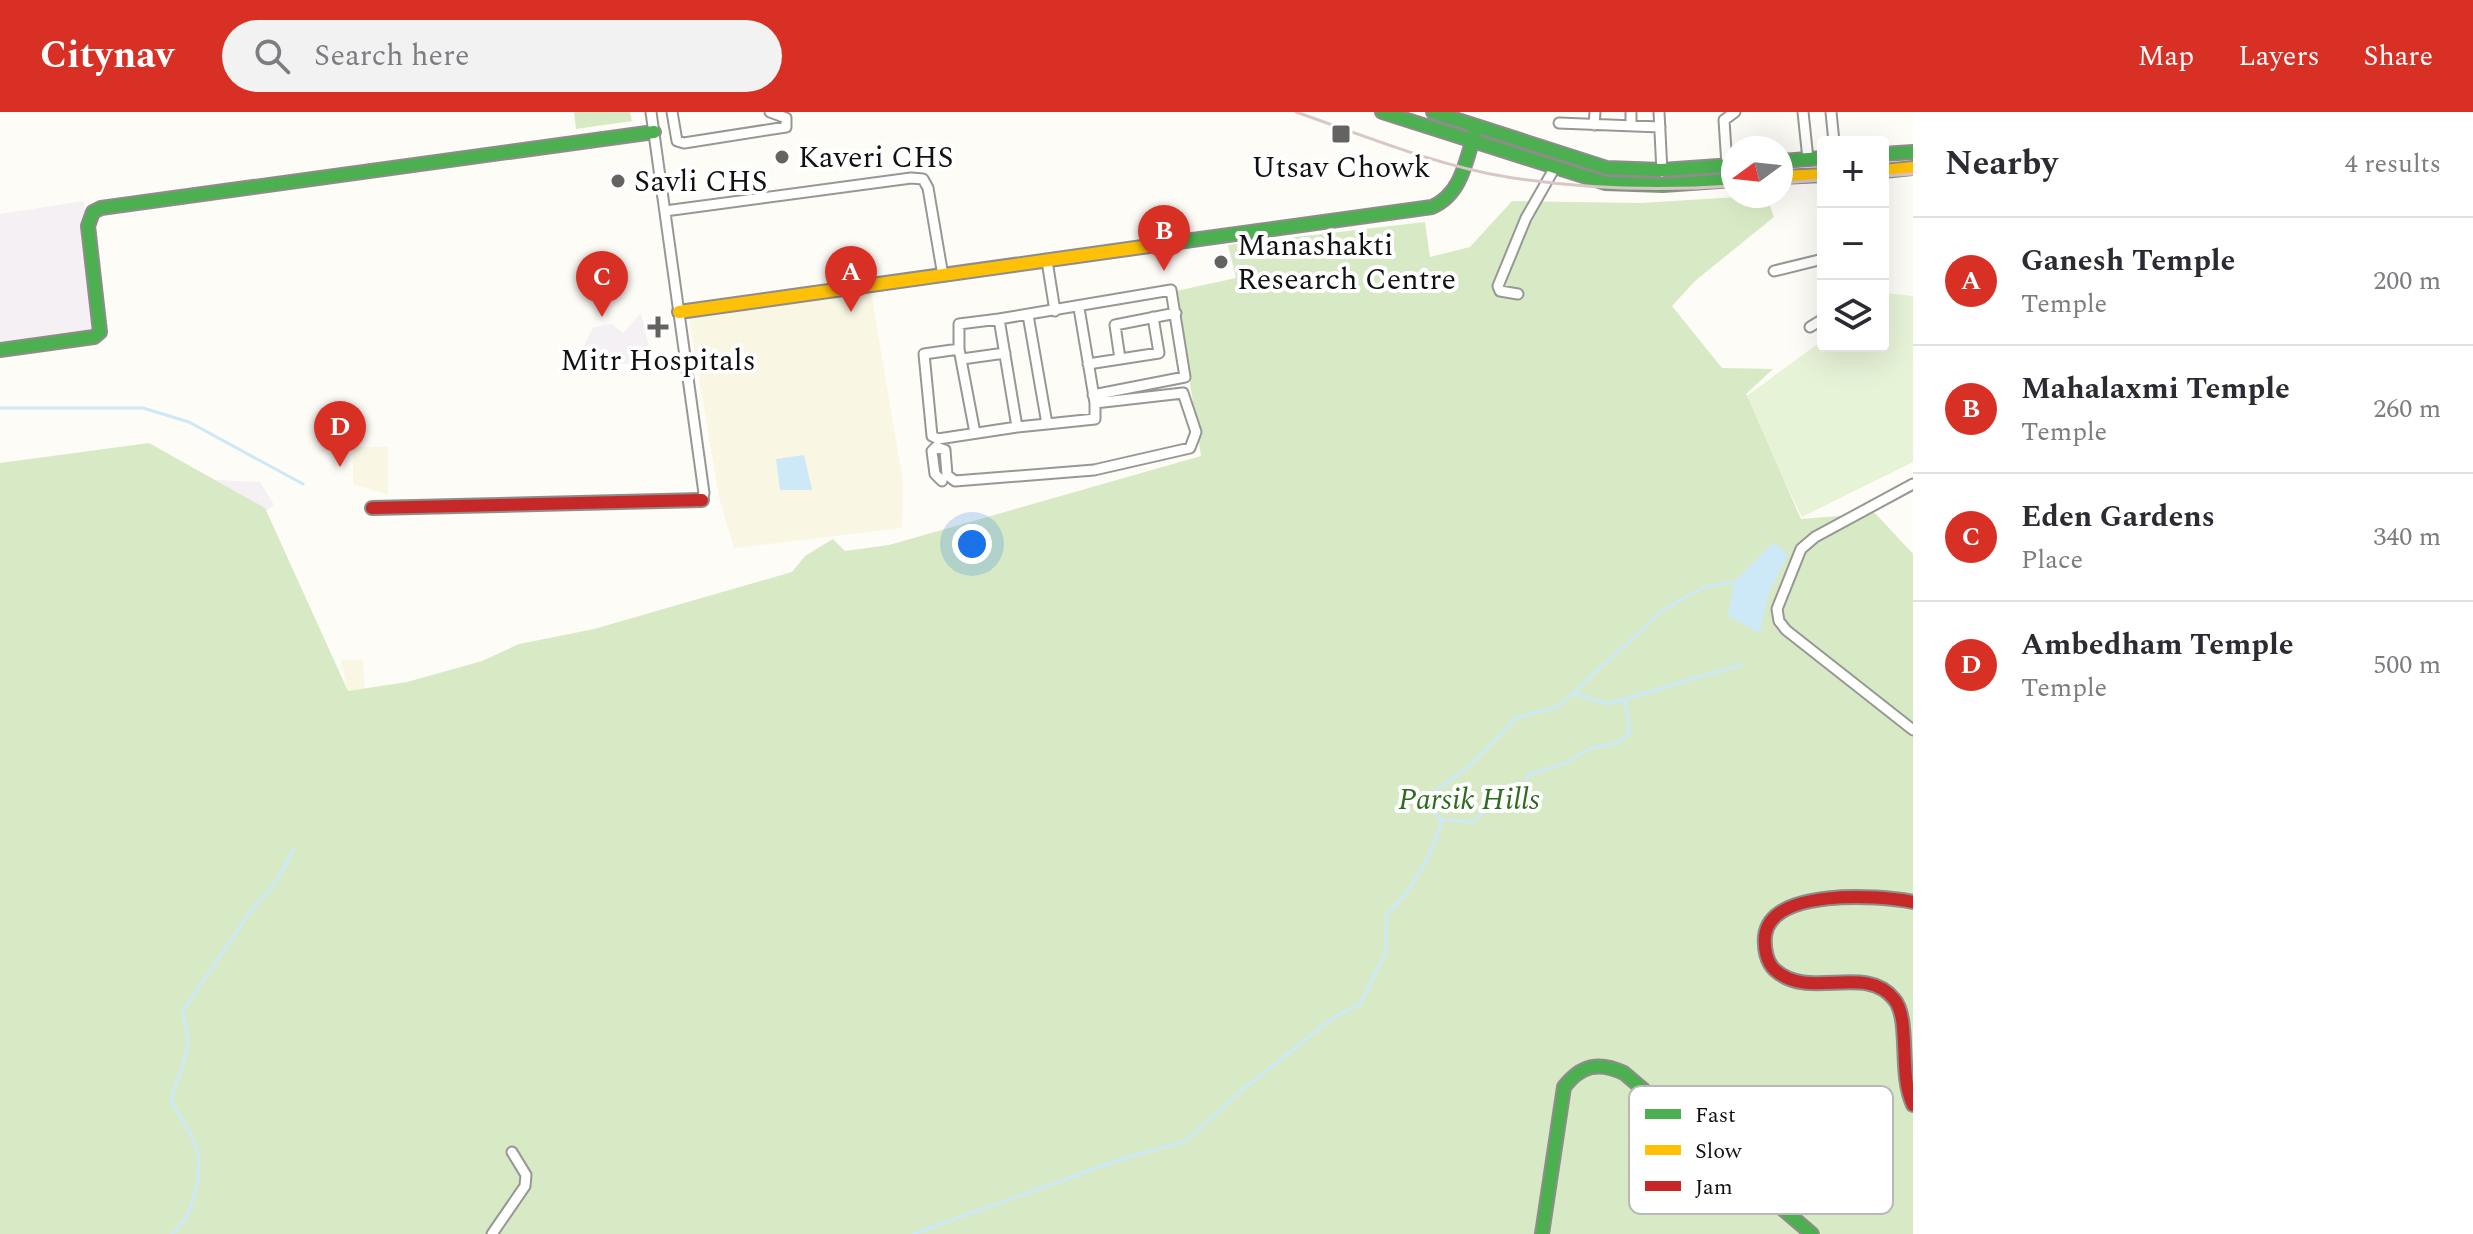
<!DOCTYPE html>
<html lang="en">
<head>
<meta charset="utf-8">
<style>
	:root { --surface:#fff; --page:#f2f2f3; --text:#2b2b33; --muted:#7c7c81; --line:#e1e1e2; --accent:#d93025 }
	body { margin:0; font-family:Spectral,serif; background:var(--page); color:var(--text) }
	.controls { position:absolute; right:24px; top:24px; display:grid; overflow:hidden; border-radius:8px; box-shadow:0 8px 32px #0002 }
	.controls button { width:72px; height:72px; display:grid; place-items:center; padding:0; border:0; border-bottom:2px solid var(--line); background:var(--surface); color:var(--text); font:40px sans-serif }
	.compass { position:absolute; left:1721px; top:24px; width:72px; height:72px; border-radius:50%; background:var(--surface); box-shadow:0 8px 32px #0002; rotate:255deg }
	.you { position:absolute; left:972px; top:432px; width:28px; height:28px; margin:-20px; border:6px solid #fff; border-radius:50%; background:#1a73e8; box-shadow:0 0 0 12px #1a73e833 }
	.badge { display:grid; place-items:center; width:52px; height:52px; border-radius:50%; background:var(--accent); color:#fff; font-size:26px; font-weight:700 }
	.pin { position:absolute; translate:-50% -66px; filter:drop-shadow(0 2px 4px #0008) }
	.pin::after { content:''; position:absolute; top:42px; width:28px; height:24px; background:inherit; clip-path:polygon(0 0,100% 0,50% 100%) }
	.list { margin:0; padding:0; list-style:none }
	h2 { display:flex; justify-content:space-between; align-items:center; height:104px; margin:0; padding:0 32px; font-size:34px }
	h2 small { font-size:26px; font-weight:400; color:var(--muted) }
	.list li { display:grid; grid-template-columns:52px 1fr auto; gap:24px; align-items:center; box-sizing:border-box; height:128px; padding:0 32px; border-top:2px solid var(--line) }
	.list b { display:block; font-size:30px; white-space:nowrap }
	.list p { margin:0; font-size:26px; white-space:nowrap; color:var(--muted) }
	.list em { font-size:26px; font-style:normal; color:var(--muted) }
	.icon { flex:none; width:44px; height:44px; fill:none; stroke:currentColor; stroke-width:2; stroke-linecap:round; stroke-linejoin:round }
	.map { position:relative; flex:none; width:1913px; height:1122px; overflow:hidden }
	header { display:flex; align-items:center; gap:48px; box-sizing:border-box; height:112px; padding:0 40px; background:var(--accent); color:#fff }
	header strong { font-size:38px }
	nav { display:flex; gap:44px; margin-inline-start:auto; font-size:28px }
	.search { width:560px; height:72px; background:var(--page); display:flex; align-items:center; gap:20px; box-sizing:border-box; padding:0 28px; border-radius:44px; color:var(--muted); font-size:30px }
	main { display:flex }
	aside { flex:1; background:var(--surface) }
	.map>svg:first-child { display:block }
	.industrial { fill:#f5f0f3 }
	.farmland { fill:#f9f7e4 }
	.green { fill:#e7f3d7 }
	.forest { fill:#d8eac5 }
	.water { fill:#cde8f7 }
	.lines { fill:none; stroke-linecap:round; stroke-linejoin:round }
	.stream { stroke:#cde8f7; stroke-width:3 }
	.street-casing { stroke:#979795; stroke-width:13 }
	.fast-casing { stroke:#8e8d8b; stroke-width:16 }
	.slow-casing { stroke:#8e8d8b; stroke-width:16 }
	.jam-casing { stroke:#8e8d8b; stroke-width:16 }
	.street { stroke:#fffffe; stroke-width:9 }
	.fast { stroke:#4caf50; stroke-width:12 }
	.slow { stroke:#ffc107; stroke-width:12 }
	.jam { stroke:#c62828; stroke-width:12 }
	.rail { stroke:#d9c6c7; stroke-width:3 }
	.poi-dot { fill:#646362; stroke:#fff; stroke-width:3 }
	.labels { text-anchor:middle; stroke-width:8; stroke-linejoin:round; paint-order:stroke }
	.poi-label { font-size:30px; fill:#111; stroke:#fff; text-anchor:start }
	.park-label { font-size:30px; font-style:italic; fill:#2f6b1f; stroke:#fff }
	.key { fill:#fff; stroke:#b8b8b8; stroke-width:2 }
	.key-label { font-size:22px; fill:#111 }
</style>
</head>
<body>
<header>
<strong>Citynav</strong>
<div class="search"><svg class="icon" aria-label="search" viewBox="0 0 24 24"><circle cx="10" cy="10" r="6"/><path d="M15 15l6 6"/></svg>Search here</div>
<nav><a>Map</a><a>Layers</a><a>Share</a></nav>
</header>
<main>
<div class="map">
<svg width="1913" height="1122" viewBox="0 0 1913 1122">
	<rect width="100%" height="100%" fill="#fdfcf7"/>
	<path class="industrial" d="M 84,89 L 98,223 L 0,235 L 0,102 Z
		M 641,201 L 653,252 L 590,252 L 583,236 L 593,215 L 612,212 L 623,221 Z
		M 211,368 L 260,370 L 274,393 L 243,414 Z"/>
	<path class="farmland" d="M 870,174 L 903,369 L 902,416 L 734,436 L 719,386 L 689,206 Z
		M 353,335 L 388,335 L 388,383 L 353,372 Z
		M 341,548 L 363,548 L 365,585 L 352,601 Z"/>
	<path class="green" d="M 1886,181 L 1913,184 L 1913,350 L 1802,405 L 1744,286 L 1823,228 L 1823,234 L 1883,234 L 1883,184 Z"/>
	<path class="forest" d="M 574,0 L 630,0 L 632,9 L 576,17 Z
		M 1738,85 L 1767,86 L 1774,105 L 1695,169 L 1672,194 L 1722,256 L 1773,257 L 1746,282 L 1801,407 L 1875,401 L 1913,442 L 1913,1122 L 0,1122 L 0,351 L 149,331 L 265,396 L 348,579 L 407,570 L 482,549 L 519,532 L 594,517 L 792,460 L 805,444 L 833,427 L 845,439 L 889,433 L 1201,344 L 1176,179 L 1236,166 L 1228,133 L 1425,110 L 1430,145 L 1470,135 L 1512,89 L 1640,91 Z"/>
	<path class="water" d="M 804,343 L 812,378 L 780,378 L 776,347 Z
		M 1774,430 L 1788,442 L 1768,483 L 1760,521 L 1728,504 L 1734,470 Z"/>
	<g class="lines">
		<path class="stream" d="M 0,296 L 143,296 L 189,310 L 303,372
			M 1573,581 L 1608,592 L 1740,553
			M 1442,708 L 1474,710 L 1491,693 L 1520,681 L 1528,663 L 1565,651 L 1588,637 L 1617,631 L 1630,621 L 1625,587
			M 172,1122 C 185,1110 189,1102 194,1084 C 207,1038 193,1028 171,988 C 181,951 195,940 182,900 L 252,797 L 276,770 L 294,737
			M 913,1122 L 1125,1046 L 1186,1029 L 1242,978 L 1334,905 L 1360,892 L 1386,840 L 1386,803 C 1412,779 1433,742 1442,708 L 1421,690 L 1473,651 L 1516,606 L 1559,594 L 1663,498 L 1704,475 L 1735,470"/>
		<g class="street-casing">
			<path id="street" d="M 651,0 L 704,381 L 702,388
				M 672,0 L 677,29 L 684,31 L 786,15 L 786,6 L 770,0
				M 1659,0 L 1662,60
				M 1803,0 L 1808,47
				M 1831,0 L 1834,30
				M 1559,11 L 1660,15
				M 1594,13 L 1595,0
				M 1631,14 L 1631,0
				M 1727,53 L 1724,8 L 1735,0
				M 665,99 L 911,66 L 923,67 L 928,76 L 943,164
				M 1047,149 L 1055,199
				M 1774,159 L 1823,147
				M 1518,182 L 1500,179 L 1498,174 L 1526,106 L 1554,57
				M 1028,203 L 1047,312 L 1017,315 L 999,207 L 1171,178 L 1185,265 L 1093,283
				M 1810,215 L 1823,207
				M 959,237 L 924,242 L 932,324 L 938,327 L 1017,315
				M 962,247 L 1005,241
				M 1120,247 L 1115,213 L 1176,201
				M 1088,252 L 1159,241 L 1153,205
				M 1047,312 L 1095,307 L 1095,291
				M 975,321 L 959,237 L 959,212 L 999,207
				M 942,369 L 935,362 L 932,339 L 936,335 L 945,338 L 947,363 L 955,369 L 1094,358 L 1190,336 L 1196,320 L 1183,281 L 1095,291 L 1079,196
				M 1913,372 L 1815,425 L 1801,437 L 1777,497 L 1779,509 L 1786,518 L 1913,618
				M 492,1122 L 525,1074 L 526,1063 L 512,1040"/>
		</g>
		<g class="fast-casing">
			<path id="fast" d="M 1382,0 L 1605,71 L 1663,73 L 1733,68
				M 1433,0 L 1607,56 L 1662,58 L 1733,53
				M 1883,42 L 1913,40
				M 1781,49 L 1823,46
				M 1178,130 L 1432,95 C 1462,82 1466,48 1475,20
				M 0,238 L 94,225 L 100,220 L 88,114 L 93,100 L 101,96 L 654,20
				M 1542,1122 L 1564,975 C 1581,953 1599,949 1624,961 L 1812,1122"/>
		</g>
		<g class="slow-casing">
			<path id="slow" d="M 1883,59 L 1913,56
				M 1781,65 L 1823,63
				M 679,200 L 1178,130"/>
		</g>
		<g class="jam-casing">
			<path id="jam" d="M 372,396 L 702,388
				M 1913,790 C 1878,783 1771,776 1765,824 C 1764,835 1766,850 1775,858 C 1809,889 1865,851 1894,887 C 1911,907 1898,962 1913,993"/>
		</g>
		<use href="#street" class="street"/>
		<use href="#fast" class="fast"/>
		<use href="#slow" class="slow"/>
		<use href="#jam" class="jam"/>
		<path class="rail" d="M 1296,0 C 1365,24 1435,53 1507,65 C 1582,77 1657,79 1733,74
			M 1883,64 L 1913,62
			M 1781,71 L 1823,68"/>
	</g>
	<g class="poi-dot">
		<rect x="1331" y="12" width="20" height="20" rx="4"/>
		<circle cx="782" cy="45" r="8"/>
		<circle cx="618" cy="69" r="8"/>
		<circle cx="1221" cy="150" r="8"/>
		<path d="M654 203h8v8h8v8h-8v8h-8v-8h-8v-8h8z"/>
	</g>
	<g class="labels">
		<g class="poi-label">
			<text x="798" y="55">Kaveri CHS</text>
			<text x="1341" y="65" text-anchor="middle">Utsav Chowk</text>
			<text x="634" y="79">Savli CHS</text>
			<text x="1237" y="143">Manashakti<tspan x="1237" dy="34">Research Centre</tspan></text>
			<text x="658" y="258" text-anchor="middle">Mitr Hospitals</text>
		</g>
		<g class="park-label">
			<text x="1469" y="697">Parsik Hills</text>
		</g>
	</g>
	<rect x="1629" y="974" width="264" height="128" rx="12" class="key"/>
	<rect x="1645" y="997" width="36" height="10" fill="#4caf50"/>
	<rect x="1645" y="1033" width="36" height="10" fill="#ffc107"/>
	<rect x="1645" y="1069" width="36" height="10" fill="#c62828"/>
	<g class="key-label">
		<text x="1695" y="1010">Fast</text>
		<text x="1695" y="1046">Slow</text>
		<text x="1695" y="1082">Jam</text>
	</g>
</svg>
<div class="controls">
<button>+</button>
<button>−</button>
<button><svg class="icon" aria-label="layers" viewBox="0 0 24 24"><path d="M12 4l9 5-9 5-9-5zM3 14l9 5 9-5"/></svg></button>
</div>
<svg class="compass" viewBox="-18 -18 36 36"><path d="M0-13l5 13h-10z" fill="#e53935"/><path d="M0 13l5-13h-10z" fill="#7c7c81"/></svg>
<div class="you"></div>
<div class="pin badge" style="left:851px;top:200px">A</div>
<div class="pin badge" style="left:1164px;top:159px">B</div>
<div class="pin badge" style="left:602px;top:205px">C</div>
<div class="pin badge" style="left:340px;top:355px">D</div>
</div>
<aside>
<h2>Nearby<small>4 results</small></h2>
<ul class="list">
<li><span class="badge">A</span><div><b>Ganesh Temple</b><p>Temple</p></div><em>200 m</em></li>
<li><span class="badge">B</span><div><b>Mahalaxmi Temple</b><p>Temple</p></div><em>260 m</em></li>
<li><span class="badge">C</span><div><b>Eden Gardens</b><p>Place</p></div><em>340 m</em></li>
<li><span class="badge">D</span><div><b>Ambedham Temple</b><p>Temple</p></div><em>500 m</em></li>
</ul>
</aside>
</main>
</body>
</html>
